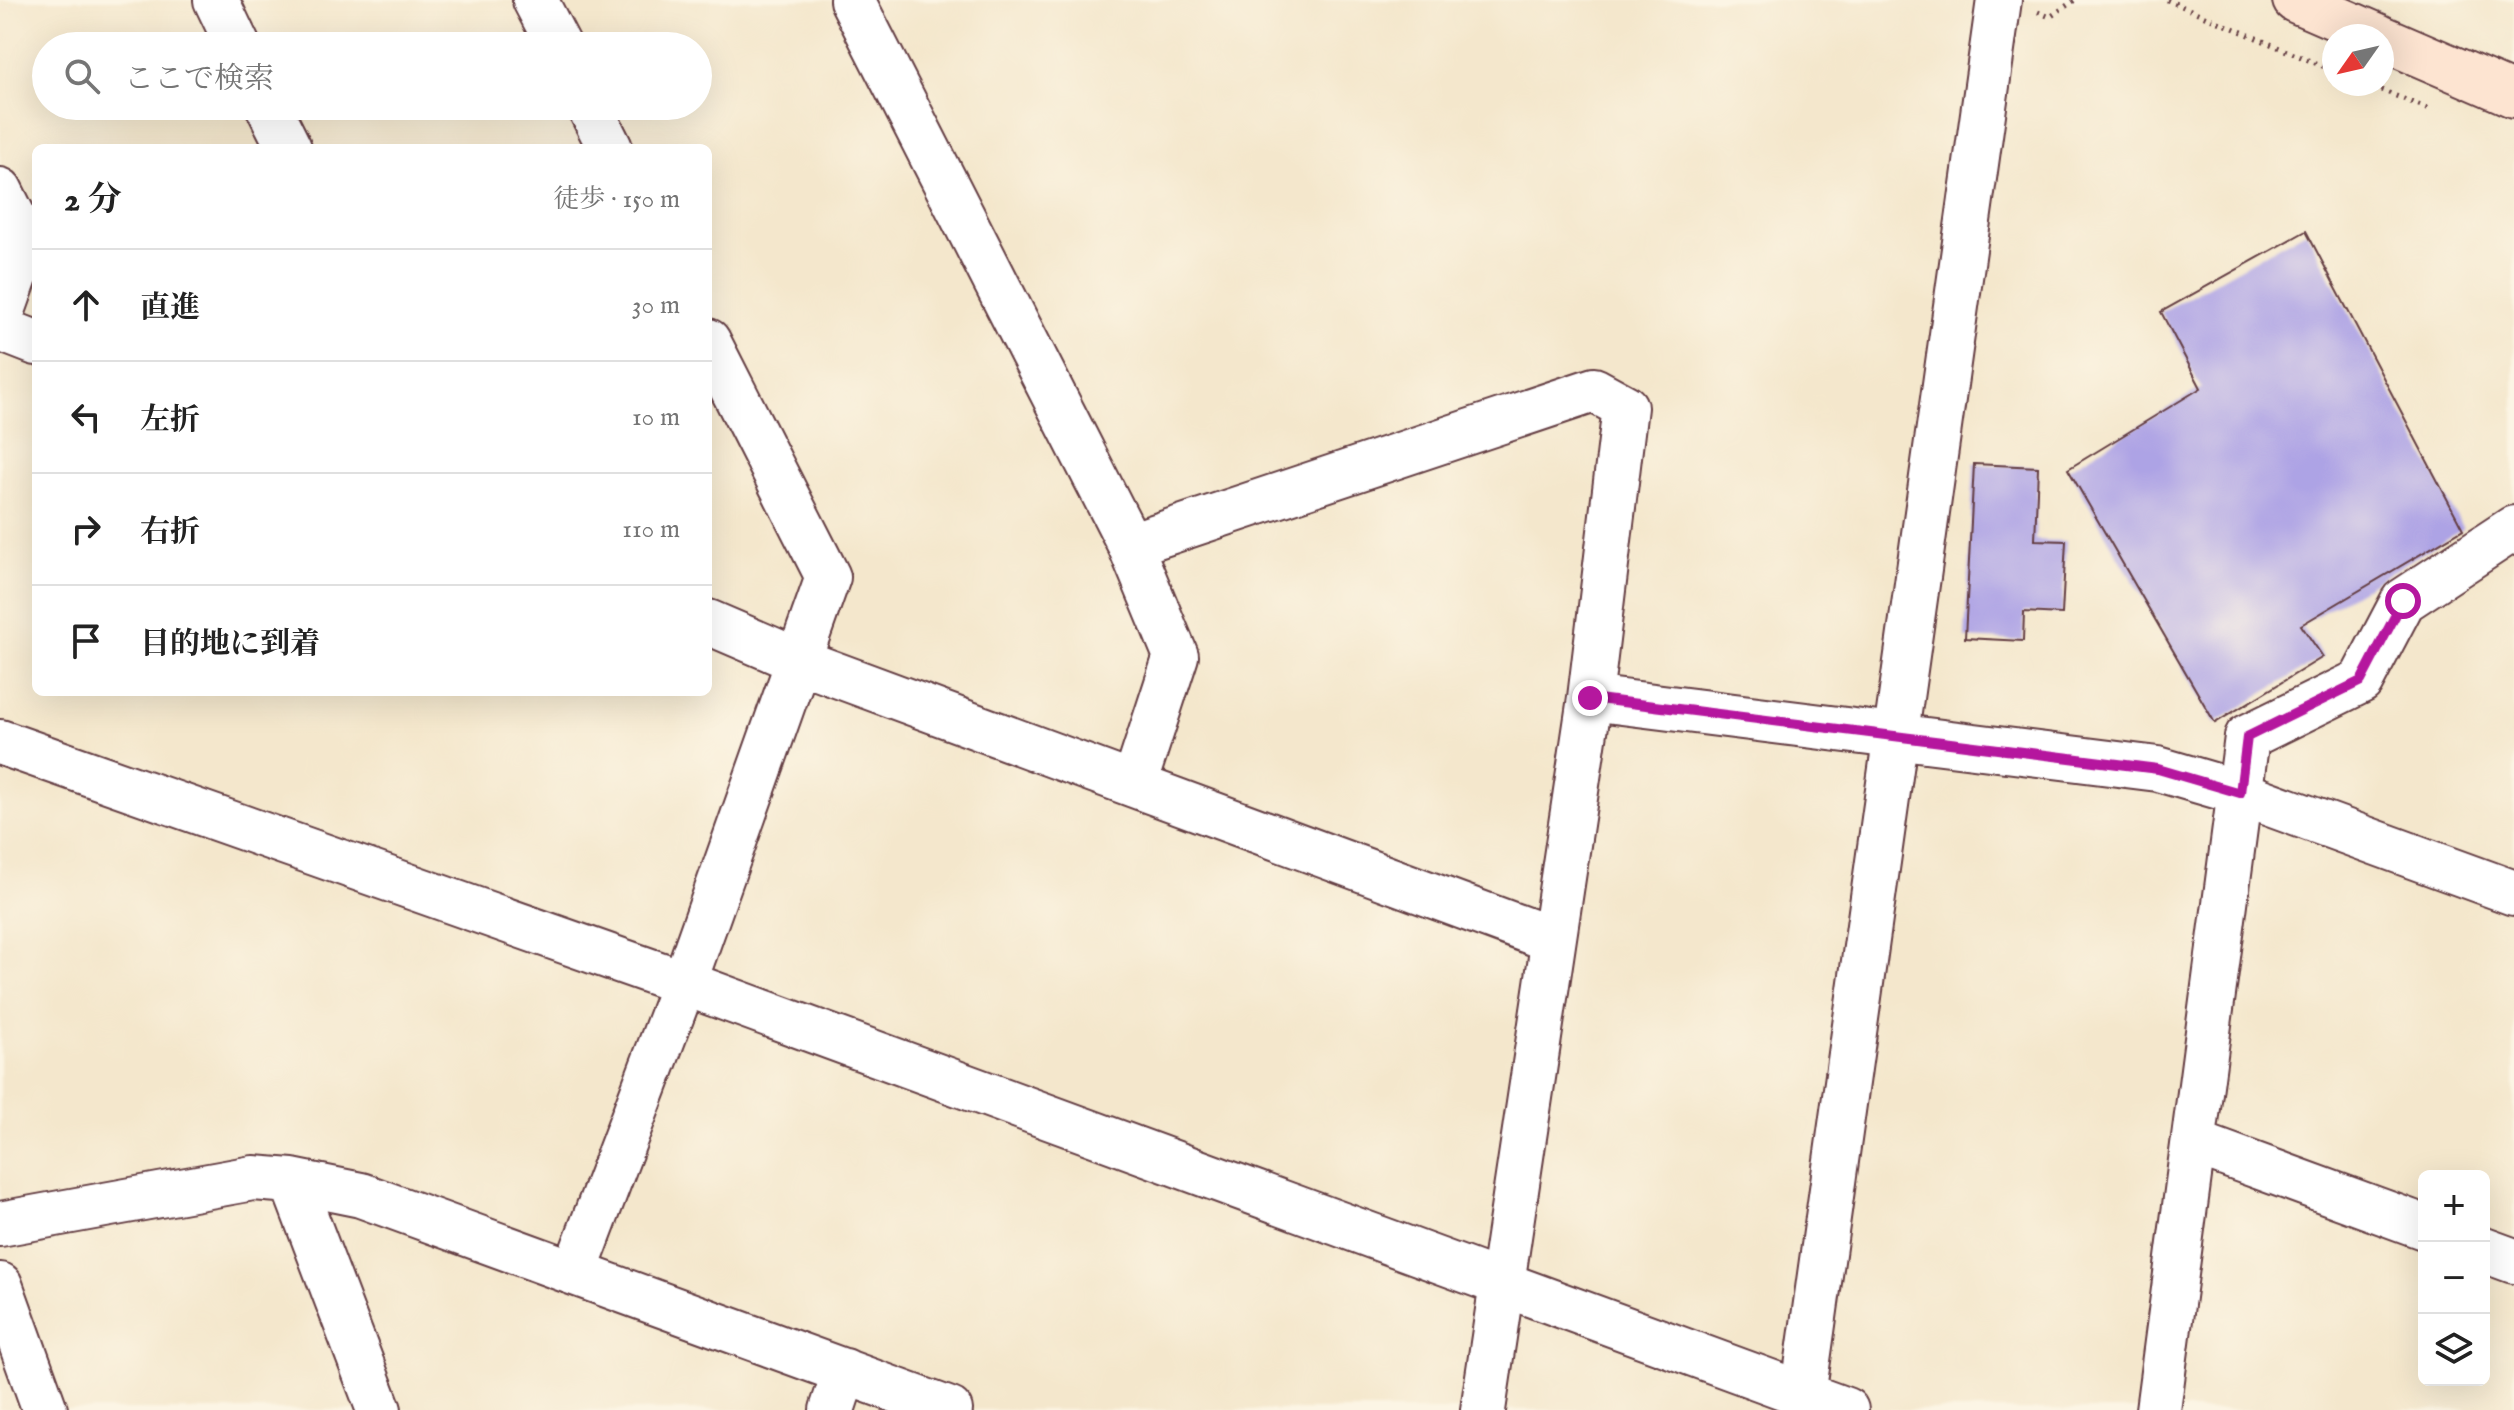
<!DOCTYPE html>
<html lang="ja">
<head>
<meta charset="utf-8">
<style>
	:root { --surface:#fff; --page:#f2f2f2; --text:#222; --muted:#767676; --line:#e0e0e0 }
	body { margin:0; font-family:"IM FELL English","Noto Serif JP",serif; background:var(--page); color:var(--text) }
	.controls { position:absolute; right:24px; bottom:24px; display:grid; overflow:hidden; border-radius:12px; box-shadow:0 8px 32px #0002 }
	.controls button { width:72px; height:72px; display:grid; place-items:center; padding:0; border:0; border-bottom:2px solid var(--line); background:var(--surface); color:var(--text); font:40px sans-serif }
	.compass { position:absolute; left:2322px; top:24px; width:72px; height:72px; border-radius:50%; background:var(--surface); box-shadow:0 8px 32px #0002; rotate:236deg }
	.stop { position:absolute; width:24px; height:24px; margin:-18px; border:6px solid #b5179e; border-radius:50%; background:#fff }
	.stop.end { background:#b5179e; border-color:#fff; box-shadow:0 2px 8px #0008 }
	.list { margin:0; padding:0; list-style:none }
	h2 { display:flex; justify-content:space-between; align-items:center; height:104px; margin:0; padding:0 32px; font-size:34px }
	h2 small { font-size:26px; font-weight:400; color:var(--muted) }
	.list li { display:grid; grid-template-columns:52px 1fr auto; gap:24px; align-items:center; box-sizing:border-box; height:112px; padding:0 32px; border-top:2px solid var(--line) }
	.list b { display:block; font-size:30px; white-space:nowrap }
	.list em { font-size:26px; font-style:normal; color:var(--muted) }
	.icon { flex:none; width:44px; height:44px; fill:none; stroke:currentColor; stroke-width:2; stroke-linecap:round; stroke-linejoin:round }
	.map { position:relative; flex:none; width:2514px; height:1410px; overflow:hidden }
	.search { position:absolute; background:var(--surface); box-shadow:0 8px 32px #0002; left:32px; top:32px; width:680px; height:88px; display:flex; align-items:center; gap:20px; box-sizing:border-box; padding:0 28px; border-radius:44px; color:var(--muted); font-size:30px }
	.panel { position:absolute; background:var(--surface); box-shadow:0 8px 32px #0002; left:32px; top:144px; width:680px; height:552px; border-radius:12px }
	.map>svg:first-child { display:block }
	.building { fill:#ada3e5 }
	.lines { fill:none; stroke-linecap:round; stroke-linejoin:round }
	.minor-casing { stroke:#643d43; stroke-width:48 }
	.tertiary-casing { stroke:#643d43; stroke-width:48 }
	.secondary-casing { stroke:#643d43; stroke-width:48 }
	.path { stroke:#643d43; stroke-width:5; stroke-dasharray:2 6; stroke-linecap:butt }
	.minor { stroke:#fff; stroke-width:44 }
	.tertiary { stroke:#fff; stroke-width:44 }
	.secondary { stroke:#fde4d1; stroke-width:44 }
	.route { stroke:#b5179e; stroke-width:10 }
</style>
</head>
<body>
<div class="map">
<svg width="2514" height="1410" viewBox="0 0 2514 1410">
	<rect width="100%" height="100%" fill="#fcf5e5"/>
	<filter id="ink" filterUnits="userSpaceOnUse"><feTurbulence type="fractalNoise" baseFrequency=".0125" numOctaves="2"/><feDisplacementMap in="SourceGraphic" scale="16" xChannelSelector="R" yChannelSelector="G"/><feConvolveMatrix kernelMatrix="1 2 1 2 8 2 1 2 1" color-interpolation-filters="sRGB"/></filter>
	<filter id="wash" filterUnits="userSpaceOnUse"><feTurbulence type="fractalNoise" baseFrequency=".006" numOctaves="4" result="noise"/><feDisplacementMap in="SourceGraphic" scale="32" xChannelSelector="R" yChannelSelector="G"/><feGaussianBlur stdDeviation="1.8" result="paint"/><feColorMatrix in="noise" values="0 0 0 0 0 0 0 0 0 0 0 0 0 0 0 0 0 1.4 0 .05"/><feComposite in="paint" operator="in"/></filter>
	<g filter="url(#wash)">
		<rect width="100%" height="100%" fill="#f4e7cc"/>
		<g id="blocks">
			<path class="building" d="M 2306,231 L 2463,529 L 2301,625 L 2323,657 L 2215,723 L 2068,469 L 2201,388 L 2161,312 Z
				M 1974,464 L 2038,467 L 2035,540 L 2066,541 L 2062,614 L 2024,612 L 2023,641 L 1965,638 Z"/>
		</g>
	</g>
	<g filter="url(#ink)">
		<use href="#blocks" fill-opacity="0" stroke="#643d43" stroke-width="2"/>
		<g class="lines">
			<g class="minor-casing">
				<path id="minor" d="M 216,0 L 238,46
					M 535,0 L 559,46
					M 852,0 L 1130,545 L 1176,656 L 1134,785
					M 268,106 L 289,148
					M 589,106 L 610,148
					M 0,190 L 21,232 L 21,260 L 0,319
					M 0,329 L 36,343
					M 1130,545 L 1594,390 L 1625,407 L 1590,698 L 1483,1410
					M 708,622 L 799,661 L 1553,940
					M 1590,698 L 2158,769 L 2240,793 L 2514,893
					M 2195,1143 L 2424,1227
					M 292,1181 L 379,1410
					M 0,1224 L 253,1178 L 292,1181 L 361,1195 L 950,1410
					M 2484,1250 L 2514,1261
					M 575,1271 L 684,983 L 828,577 L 708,341
					M 0,1285 L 45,1410
					M 832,1410 L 845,1371
					M 2158,1410 L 2247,737 L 2361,681 L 2403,601 L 2514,528"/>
			</g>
			<g class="tertiary-casing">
				<path id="tertiary" d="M 0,742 L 684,983 L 1846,1410
					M 1801,1410 L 1999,0"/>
			</g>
			<g class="secondary-casing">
				<path id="secondary" d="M 2295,0 L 2378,36
					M 2382,38 L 2514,95"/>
			</g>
			<path class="path" d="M 2167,0 L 2334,71
				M 2038,12 L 2050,17 L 2075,0
				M 2366,84 L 2431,110"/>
			<use href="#minor" class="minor"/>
			<use href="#tertiary" class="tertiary"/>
			<use href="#secondary" class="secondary"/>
		</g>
	</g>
	<g class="lines" filter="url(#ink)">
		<path class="route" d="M 1590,698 L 2158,769 L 2240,793 L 2247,737 L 2361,681 L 2403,601"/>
	</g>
</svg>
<div class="controls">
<button>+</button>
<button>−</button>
<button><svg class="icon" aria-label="layers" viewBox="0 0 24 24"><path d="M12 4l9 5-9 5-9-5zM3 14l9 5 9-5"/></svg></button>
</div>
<svg class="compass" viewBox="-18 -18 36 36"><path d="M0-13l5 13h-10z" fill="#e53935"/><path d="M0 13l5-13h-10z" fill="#767676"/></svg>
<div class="stop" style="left:2403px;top:601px"></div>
<div class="stop end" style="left:1590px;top:698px"></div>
<div class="search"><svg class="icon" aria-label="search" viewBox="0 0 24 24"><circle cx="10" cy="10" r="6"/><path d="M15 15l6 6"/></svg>ここで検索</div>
<section class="panel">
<h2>2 分<small>徒歩 · 150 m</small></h2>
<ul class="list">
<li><svg class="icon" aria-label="ahead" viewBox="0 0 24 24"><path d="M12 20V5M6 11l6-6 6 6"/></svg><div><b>直進</b></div><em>30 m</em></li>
<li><svg class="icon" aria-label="left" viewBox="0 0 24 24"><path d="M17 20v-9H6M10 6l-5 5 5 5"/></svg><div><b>左折</b></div><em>10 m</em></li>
<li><svg class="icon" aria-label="right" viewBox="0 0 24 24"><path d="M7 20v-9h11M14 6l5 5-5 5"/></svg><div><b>右折</b></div><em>110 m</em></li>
<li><svg class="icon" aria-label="arrive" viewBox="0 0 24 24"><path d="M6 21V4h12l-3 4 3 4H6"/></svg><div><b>目的地に到着</b></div></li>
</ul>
</section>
</div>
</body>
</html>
